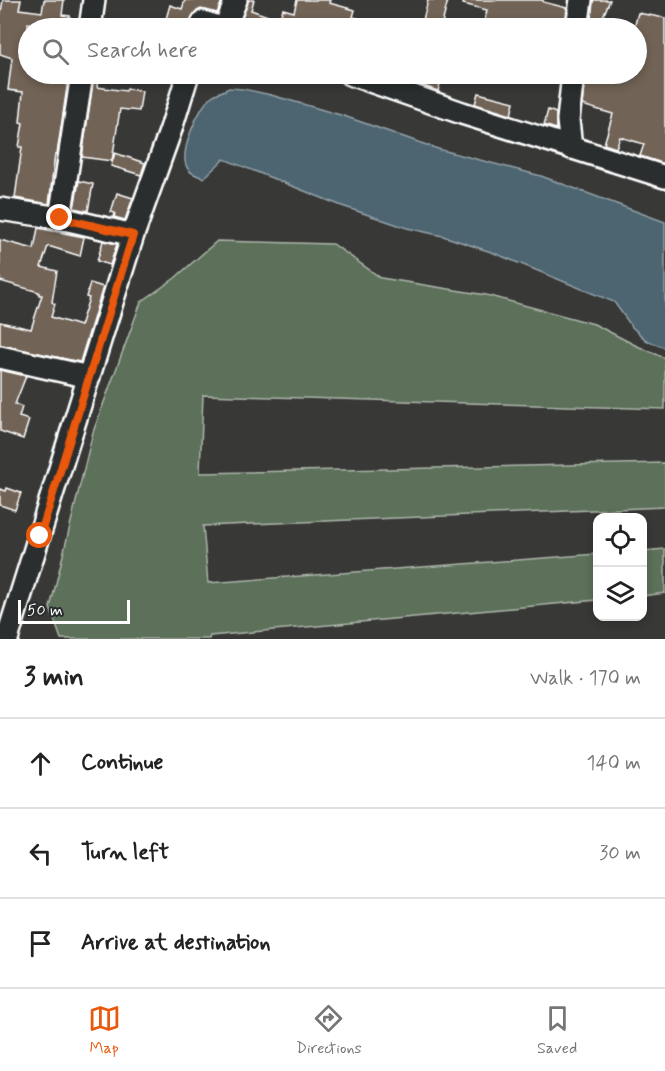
<!DOCTYPE html>
<html lang="en">
<head>
<meta charset="utf-8">
<style>
	:root { --surface:#fff; --page:#f6f6f6; --text:#222; --muted:#767676; --line:#e0e0e0; --accent:#ea580c }
	body { margin:0; font-family:Mynerve,sans-serif; background:var(--page); color:var(--text) }
	.controls { position:absolute; right:18px; bottom:18px; display:grid; overflow:hidden; border-radius:12px; box-shadow:0 3px 9px #0003 }
	.controls button { width:54px; height:54px; display:grid; place-items:center; padding:0; border:0; border-bottom:2px solid var(--line); background:var(--surface); color:var(--text); font:30px sans-serif }
	.scale { position:absolute; left:18px; bottom:15px; width:112px; box-sizing:border-box; padding-left:6px; border:3px solid #fff; border-top:0; font-size:16px; line-height:21px; white-space:nowrap; color:#fff; -webkit-text-stroke:4px #2a2d2e; paint-order:stroke }
	.stop { position:absolute; width:18px; height:18px; margin:-14px; border:4px solid #ea580c; border-radius:50%; background:#fff }
	.stop.end { background:#ea580c; border-color:#fff; box-shadow:0 2px 6px #0008 }
	.list { margin:0; padding:0; list-style:none }
	h2 { display:flex; justify-content:space-between; align-items:center; height:78px; margin:0; padding:0 24px; font-size:26px }
	h2 small { font-size:20px; font-weight:400; color:var(--muted) }
	.list li { display:grid; grid-template-columns:39px 1fr auto; gap:18px; align-items:center; box-sizing:border-box; height:90px; padding:0 24px; border-top:2px solid var(--line) }
	.list b { display:block; font-size:22px; white-space:nowrap }
	.list em { font-size:20px; font-style:normal; color:var(--muted) }
	.icon { flex:none; width:33px; height:33px; fill:none; stroke:currentColor; stroke-width:2; stroke-linecap:round; stroke-linejoin:round }
	.map { position:relative; flex:none; width:665px; height:639px; overflow:hidden }
	.search { position:absolute; background:var(--surface); box-shadow:0 3px 9px #0003; left:18px; right:18px; top:18px; height:66px; display:flex; align-items:center; gap:15px; box-sizing:border-box; padding:0 21px; border-radius:33px; color:var(--muted); font-size:22px }
	.sheet { height:348px; background:var(--surface) }
	nav { display:flex; justify-content:space-around; align-items:center; box-sizing:border-box; height:84px; border-top:2px solid var(--line); background:var(--surface); font-size:16px; color:var(--muted) }
	nav a { display:grid; justify-items:center; gap:3px }
	nav .on { color:var(--accent) }
	.map>svg:first-child { display:block }
	.green { fill:#5c6f5a; stroke:#aeb7ac; stroke-width:1.5 }
	.water { fill:#4d6571; stroke:#94a3aa; stroke-width:1.5 }
	.building { fill:#716357; stroke:#fff; stroke-width:1.5 }
	.lines { fill:none; stroke-linecap:round; stroke-linejoin:round }
	.minor-casing { stroke:#fff; stroke-width:26 }
	.minor { stroke:#2a2d2e; stroke-width:21 }
	.route { stroke:#ea580c; stroke-width:8 }
</style>
</head>
<body>
<div class="map">
<svg width="665" height="639" viewBox="0 0 665 639">
	<rect width="100%" height="100%" fill="#383836"/>
	<filter id="ink" filterUnits="userSpaceOnUse"><feTurbulence type="fractalNoise" baseFrequency=".0167" numOctaves="2"/><feDisplacementMap in="SourceGraphic" scale="12" xChannelSelector="R" yChannelSelector="G"/><feConvolveMatrix kernelMatrix="1 2 1 2 8 2 1 2 1" color-interpolation-filters="sRGB"/></filter>
	<g filter="url(#ink)">
		<path class="green" d="M 217,241 L 333,244 L 381,278 L 486,295 L 594,324 L 635,345 L 665,358 L 665,409 L 203,395 L 200,473 L 665,463 L 665,507 L 203,526 L 208,583 L 597,554 L 597,600 L 210,636 L 209,639 L 61,639 L 50,608 L 93,432 L 141,302 L 175,278 Z
			M 665,549 L 665,593 L 643,596 L 643,551 Z"/>
		<path class="water" d="M 229,88 L 243,89 L 271,95 L 344,116 L 438,149 L 541,176 L 665,222 L 665,348 L 646,340 L 632,327 L 614,302 L 494,253 L 443,236 L 407,228 L 342,206 L 224,159 L 204,178 C 198,176 191,174 188,169 C 177,155 199,106 212,96 C 216,93 224,91 229,88 Z"/>
		<path class="building" d="M 3,0 L 21,0 L 19,9 L 42,12 L 44,0 L 64,0 L 62,15 L 70,16 L 68,28 L 28,23 L 28,74 L 69,74 L 57,154 L 55,154 L 49,204 L 15,198 L 22,147 L 19,147 L 23,123 L 20,122 L 23,92 L 8,90 L 12,58 L 0,54 L 0,17 Z
			M 185,0 L 217,0 L 222,1 L 217,13 L 201,9 L 195,12 L 189,26 L 166,19 L 170,5 L 182,9 Z
			M 248,0 L 254,0 L 251,10 L 279,20 L 283,9 L 294,12 L 297,0 L 330,0 L 329,3 L 355,10 L 353,17 L 383,25 L 382,28 L 244,28 L 239,27 Z
			M 428,0 L 448,0 L 441,28 L 421,28 Z
			M 464,0 L 543,0 L 543,2 L 567,8 L 565,28 L 525,28 L 509,25 L 508,28 L 483,28 L 487,10 L 463,4 Z
			M 593,0 L 610,0 L 598,28 L 590,28 Z
			M 638,13 L 665,18 L 665,164 L 640,156 L 644,144 L 620,137 L 616,148 L 604,144 L 613,114 L 582,105 L 585,74 L 636,74 L 636,28 L 634,28 Z
			M 94,74 L 99,74 L 97,87 L 126,91 L 127,89 L 142,91 L 139,111 L 120,109 L 112,161 L 82,157 Z
			M 417,74 L 443,74 L 438,91 L 415,83 Z
			M 478,93 L 514,102 L 511,115 L 475,104 Z
			M 548,110 L 556,113 L 556,129 L 544,125 Z
			M 115,153 L 145,163 L 141,175 L 111,166 Z
			M 79,181 L 93,184 L 88,211 L 74,208 Z
			M 117,193 L 133,198 L 125,220 L 114,217 L 115,213 L 111,212 Z
			M 38,228 L 84,237 L 80,256 L 48,246 L 41,267 L 57,271 L 52,302 L 55,304 L 51,317 L 80,326 L 89,298 L 86,297 L 90,283 L 103,287 L 80,362 L 0,345 L 0,322 L 31,329 L 42,295 L 39,295 L 39,292 L 0,281 L 0,240 L 34,249 Z
			M 103,241 L 117,244 L 110,265 L 97,261 Z
			M 0,370 L 26,376 L 15,404 L 22,407 L 19,417 L 29,420 L 23,439 L 0,431 Z
			M 7,488 L 21,493 L 15,510 L 0,505 L 0,489 L 6,491 Z"/>
		<g class="lines">
			<g class="minor-casing">
				<path id="minor" d="M 90,28 L 94,0
					M 201,28 L 203,22 L 222,28
					M 225,28 L 236,0
					M 577,28 L 581,0
					M 350,74 L 462,113 L 665,177
					M 571,148 L 568,120 L 573,74
					M 0,209 L 60,218 L 133,235
					M 60,218 L 82,74
					M 0,357 L 89,377
					M 7,639 L 133,235 L 171,129 L 188,74"/>
			</g>
			<use href="#minor" class="minor"/>
		</g>
	</g>
	<g class="lines" filter="url(#ink)">
		<path class="route" d="M 40,536 L 133,235 L 60,218"/>
	</g>
</svg>
<div class="controls">
<button><svg class="icon" aria-label="locate" viewBox="0 0 24 24"><circle cx="12" cy="12" r="6"/><path d="M12 2v4M12 18v4M2 12h4M18 12h4"/></svg></button>
<button><svg class="icon" aria-label="layers" viewBox="0 0 24 24"><path d="M12 4l9 5-9 5-9-5zM3 14l9 5 9-5"/></svg></button>
</div>
<div class="scale">50 m</div>
<div class="stop" style="left:40px;top:536px"></div>
<div class="stop end" style="left:60px;top:218px"></div>
<div class="search"><svg class="icon" aria-label="search" viewBox="0 0 24 24"><circle cx="10" cy="10" r="6"/><path d="M15 15l6 6"/></svg>Search here</div>
</div>
<section class="sheet">
<h2>3 min<small>Walk · 170 m</small></h2>
<ul class="list">
<li><svg class="icon" aria-label="ahead" viewBox="0 0 24 24"><path d="M12 20V5M6 11l6-6 6 6"/></svg><div><b>Continue</b></div><em>140 m</em></li>
<li><svg class="icon" aria-label="left" viewBox="0 0 24 24"><path d="M17 20v-9H6M10 6l-5 5 5 5"/></svg><div><b>Turn left</b></div><em>30 m</em></li>
<li><svg class="icon" aria-label="arrive" viewBox="0 0 24 24"><path d="M6 21V4h12l-3 4 3 4H6"/></svg><div><b>Arrive at destination</b></div></li>
</ul>
</section>
<nav>
<a class="on"><svg class="icon" aria-label="map" viewBox="0 0 24 24"><path d="M3 6l6-2 6 2 6-2v14l-6 2-6-2-6 2zM9 4v14M15 6v14"/></svg>Map</a>
<a><svg class="icon" aria-label="directions" viewBox="0 0 24 24"><path d="M12 3l9 9-9 9-9-9zM9 14v-3h6M13 9l2 2-2 2"/></svg>Directions</a>
<a><svg class="icon" aria-label="saved" viewBox="0 0 24 24"><path d="M7 4h10v16l-5-4-5 4z"/></svg>Saved</a>
</nav>
</body>
</html>
